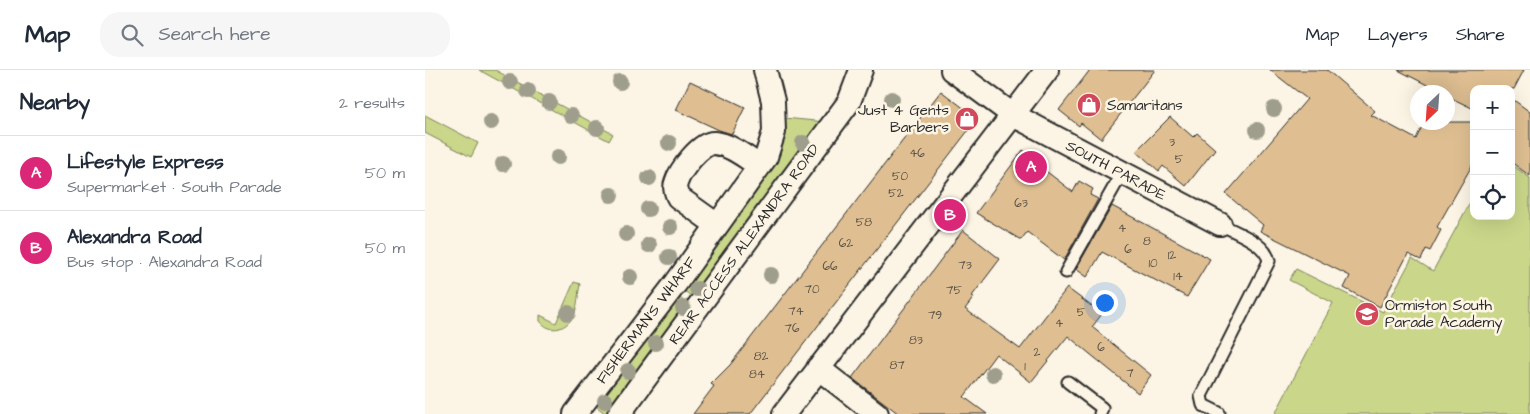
<!DOCTYPE html>
<html lang="en">
<head>
<meta charset="utf-8">
<style>
	:root { --surface:#fff; --page:#f6f6f7; --text:#1f2937; --muted:#747a83; --line:#e0e1e3; --accent:#db2777 }
	body { margin:0; font-family:"Architects Daughter",sans-serif; background:var(--page); color:var(--text) }
	.controls { position:absolute; right:15px; top:15px; display:grid; overflow:hidden; border-radius:10px; box-shadow:0 5px 20px #0002 }
	.controls button { width:45px; height:45px; display:grid; place-items:center; padding:0; border:0; border-bottom:1px solid var(--line); background:var(--surface); color:var(--text); font:25px sans-serif }
	.compass { position:absolute; left:985px; top:15px; width:45px; height:45px; border-radius:50%; background:var(--surface); box-shadow:0 5px 20px #0002; rotate:205deg }
	.you { position:absolute; left:679px; top:232px; width:18px; height:18px; margin:-12px; border:4px solid #fff; border-radius:50%; background:#1a73e8; box-shadow:0 0 0 8px #1a73e833 }
	.badge { display:grid; place-items:center; width:32px; height:32px; border-radius:50%; background:var(--accent); color:#fff; font-size:16px; font-weight:700 }
	.pin { position:absolute; translate:-50% -50%; border:2px solid #fff; box-shadow:0 1px 5px #0006 }
	.list { margin:0; padding:0; list-style:none }
	h2 { display:flex; justify-content:space-between; align-items:center; height:65px; margin:0; padding:0 20px; font-size:21px }
	h2 small { font-size:16px; font-weight:400; color:var(--muted) }
	.list li { display:grid; grid-template-columns:32px 1fr auto; gap:15px; align-items:center; box-sizing:border-box; height:75px; padding:0 20px; border-top:1px solid var(--line) }
	.list b { display:block; font-size:19px; white-space:nowrap }
	.list p { margin:0; font-size:16px; white-space:nowrap; color:var(--muted) }
	.list em { font-size:16px; font-style:normal; color:var(--muted) }
	.icon { flex:none; width:28px; height:28px; fill:none; stroke:currentColor; stroke-width:2; stroke-linecap:round; stroke-linejoin:round }
	.map { position:relative; flex:none; width:1105px; height:344px; overflow:hidden }
	header { display:flex; align-items:center; gap:30px; box-sizing:border-box; height:70px; padding:0 25px; background:var(--surface); border-bottom:1px solid var(--line) }
	header strong { font-size:24px }
	nav { display:flex; gap:28px; margin-inline-start:auto; font-size:18px }
	.search { width:350px; height:45px; background:var(--page); display:flex; align-items:center; gap:12px; box-sizing:border-box; padding:0 18px; border-radius:20px; color:var(--muted); font-size:19px }
	main { display:flex }
	aside { flex:1; background:var(--surface) }
	.map>svg:first-child { display:block }
	.green { fill:#cad78a; stroke:#7a815a }
	.building { fill:#dfbf92; stroke:#2b2b2b }
	.lines { fill:none; stroke-linecap:round; stroke-linejoin:round }
	.lane-casing { stroke:#2b2b2b; stroke-width:15 }
	.street-casing { stroke:#2b2b2b; stroke-width:26 }
	.lane { stroke:#fcf5e5; stroke-width:11 }
	.street { stroke:#fcf5e5; stroke-width:22 }
	.tree { fill:#9f9e8c }
	.labels { text-anchor:middle; stroke-width:5; stroke-linejoin:round; paint-order:stroke }
	.number-label { font-size:12px; fill:#585045 }
	.poi-label { font-size:15px; fill:#2b2b2b; stroke:#fcf5e5; text-anchor:start }
	.street-label { font-size:15px; fill:#2b2b2b; stroke:#fcf5e5 }
</style>
</head>
<body>
<header>
<strong>Map</strong>
<div class="search"><svg class="icon" aria-label="search" viewBox="0 0 24 24"><circle cx="10" cy="10" r="6"/><path d="M15 15l6 6"/></svg>Search here</div>
<nav><a>Map</a><a>Layers</a><a>Share</a></nav>
</header>
<main>
<aside>
<h2>Nearby<small>2 results</small></h2>
<ul class="list">
<li><span class="badge">A</span><div><b>Lifestyle Express</b><p>Supermarket · South Parade</p></div><em>50 m</em></li>
<li><span class="badge">B</span><div><b>Alexandra Road</b><p>Bus stop · Alexandra Road</p></div><em>50 m</em></li>
</ul>
</aside>
<div class="map">
<svg width="1105" height="344" viewBox="0 0 1105 344">
	<rect width="100%" height="100%" fill="#fcf5e5"/>
	<filter id="ink" filterUnits="userSpaceOnUse"><feTurbulence type="fractalNoise" baseFrequency=".02" numOctaves="2"/><feDisplacementMap in="SourceGraphic" scale="10" xChannelSelector="R" yChannelSelector="G"/><feConvolveMatrix kernelMatrix="1 2 1 2 8 2 1 2 1" color-interpolation-filters="sRGB"/></filter>
	<g filter="url(#ink)">
		<path class="green" d="M 54,0 L 70,0 L 188,64 L 184,71 Z
			M 0,45 L 53,73 L 46,87 L 0,63 Z
			M 359,48 L 401,52 L 272,230 L 255,218 L 355,84 Z
			M 1086,94 L 1105,108 L 1105,344 L 850,344 L 908,233 L 864,210 L 871,199 L 958,242 L 987,188 L 1008,201 L 1049,125 L 1049,146 L 1086,146 Z
			M 149,212 L 155,214 C 153,223 153,234 150,243 C 143,259 126,265 115,251 L 115,245 L 131,253 Z
			M 250,224 L 266,237 L 186,344 L 181,344 L 167,333 Z"/>
		<path class="building" d="M 665,0 L 730,0 L 676,69 L 656,53 L 654,56 L 634,40 Z
			M 845,0 L 902,0 L 950,41 L 946,45 L 991,69 L 999,52 L 1049,52 L 1049,92 L 1012,157 L 1016,160 L 1005,181 L 1001,179 L 996,190 L 983,184 L 955,237 L 919,218 L 925,206 L 835,161 L 838,155 L 801,124 L 882,29 Z
			M 973,0 L 1099,0 L 1089,19 L 1049,19 L 1049,39 L 1022,26 L 1022,22 L 1016,22 Z
			M 265,11 L 320,37 L 307,64 L 294,60 L 251,40 Z
			M 516,21 L 549,46 L 549,53 L 489,131 L 325,344 L 268,344 L 289,316 L 286,314 L 305,295 Z
			M 1086,28 L 1105,42 L 1105,106 L 1086,92 Z
			M 745,47 L 768,67 L 772,63 L 790,79 L 761,116 L 738,96 L 734,101 L 711,81 Z
			M 598,80 L 619,96 L 617,98 L 648,122 L 654,111 L 668,119 L 665,125 L 673,129 L 639,190 L 602,162 L 596,170 L 551,143 Z
			M 687,136 L 785,189 L 762,227 L 677,182 L 662,207 L 651,199 Z
			M 538,160 L 575,189 L 547,226 L 549,227 L 540,239 L 595,279 L 642,218 L 677,244 L 667,257 L 726,305 L 713,323 L 643,266 L 606,312 L 571,284 L 539,327 L 562,344 L 474,344 L 427,308 Z"/>
		<g class="lines">
			<g class="lane-casing">
				<path id="lane" d="M 641,202 L 697,103
					M 643,312 L 677,338 L 675,344
					M 794,343 L 778,335 L 776,326 L 844,191 C 840,172 811,163 795,154"/>
			</g>
			<g class="street-casing">
				<path id="street" d="M 527,0 L 588,45 L 795,154
					M 292,155 L 253,127 C 251,122 249,118 251,113 C 255,100 276,72 289,73 C 305,74 322,88 334,96
					M 393,298 L 452,344
					M 150,344 L 251,213 L 341,87 L 349,62 L 348,31 L 340,0
					M 194,344 L 424,32 L 436,0
					M 359,344 L 622,0"/>
			</g>
			<use href="#lane" class="lane"/>
			<use href="#street" class="street"/>
		</g>
		<g class="tree">
			<circle cx="85" cy="12" r="8"/>
			<circle cx="195" cy="12" r="8"/>
			<circle cx="103" cy="21" r="8"/>
			<circle cx="467" cy="29" r="8"/>
			<circle cx="124" cy="32" r="8"/>
			<circle cx="849" cy="39" r="8"/>
			<circle cx="146" cy="46" r="8"/>
			<circle cx="66" cy="52" r="8"/>
			<circle cx="172" cy="58" r="8"/>
			<circle cx="832" cy="60" r="8"/>
			<circle cx="244" cy="73" r="8"/>
			<circle cx="378" cy="73" r="8"/>
			<circle cx="133" cy="87" r="8"/>
			<circle cx="78" cy="94" r="8"/>
			<circle cx="224" cy="108" r="8"/>
			<circle cx="186" cy="125" r="8"/>
			<circle cx="223" cy="139" r="8"/>
			<circle cx="245" cy="157" r="8"/>
			<circle cx="201" cy="164" r="8"/>
			<circle cx="224" cy="175" r="8"/>
			<circle cx="244" cy="187" r="8"/>
			<circle cx="346" cy="205" r="8"/>
			<circle cx="205" cy="207" r="8"/>
			<circle cx="272" cy="219" r="8"/>
			<circle cx="258" cy="238" r="8"/>
			<circle cx="143" cy="243" r="8"/>
			<circle cx="231" cy="273" r="8"/>
			<circle cx="203" cy="301" r="8"/>
			<circle cx="568" cy="304" r="8"/>
			<circle cx="180" cy="331" r="8"/>
		</g>
	</g>
	<defs>
		<g id="shop-disc" transform="scale(1.25)"><circle r="9.5" fill="#d1495b" stroke="#fcf5e5"/><path d="M-5-2.5h2.3a2.7 3.5 0 0 1 5.4 0H5L5.5 6h-11ZM-1.5-2.5h3a1.5 2.3 0 0 0-3 0Z" fill="#fff"/></g>
		<g id="school-disc" transform="scale(1.25)"><circle r="9.5" fill="#d1495b" stroke="#fcf5e5"/><path d="M0-5L7-2L0 1L-7-2ZM-4 1L0 2.5L4 1V4Q0 6-4 4Z" fill="#fff"/></g>
	</defs>
	<g fill-rule="evenodd">
		<use href="#shop-disc" x="664" y="35"/>
		<use href="#shop-disc" x="542" y="49"/>
		<use href="#school-disc" x="942" y="244"/>
	</g>
	<g class="labels">
		<g class="number-label">
			<text x="747" y="76">3</text>
			<text x="492" y="87">46</text>
			<text x="754" y="93">5</text>
			<text x="475" y="110">50</text>
			<text x="471" y="127">52</text>
			<text x="596" y="137">63</text>
			<text x="439" y="156">58</text>
			<text x="697" y="162">4</text>
			<text x="722" y="175">8</text>
			<text x="421" y="177">62</text>
			<text x="703" y="183">6</text>
			<text x="747" y="189">12</text>
			<text x="728" y="197">10</text>
			<text x="540" y="199">73</text>
			<text x="405" y="200">66</text>
			<text x="753" y="210">14</text>
			<text x="387" y="223">70</text>
			<text x="529" y="224">75</text>
			<text x="371" y="245">74</text>
			<text x="656" y="246">5</text>
			<text x="510" y="249">79</text>
			<text x="634" y="257">4</text>
			<text x="367" y="262">76</text>
			<text x="491" y="274">83</text>
			<text x="676" y="281">6</text>
			<text x="612" y="286">2</text>
			<text x="336" y="290">82</text>
			<text x="472" y="299">87</text>
			<text x="600" y="300">1</text>
			<text x="705" y="307">7</text>
			<text x="332" y="308">84</text>
		</g>
		<g class="poi-label">
			<text x="682" y="40">Samaritans</text>
			<text x="524" y="45" text-anchor="end">Just 4 Gents<tspan x="524" dy="17">Barbers</tspan></text>
			<text x="960" y="240">Ormiston South<tspan x="960" dy="17">Parade Academy</tspan></text>
		</g>
		<g class="street-label">
			<text transform="translate(691 100) rotate(28)" y="5">SOUTH PARADE</text>
			<text transform="translate(319 174) rotate(-54)" y="5">REAR ACCESS ALEXANDRA ROAD</text>
			<text transform="translate(221 250) rotate(-53)" y="5">FISHERMAN'S WHARF</text>
		</g>
	</g>
</svg>
<div class="controls">
<button>+</button>
<button>−</button>
<button><svg class="icon" aria-label="locate" viewBox="0 0 24 24"><circle cx="12" cy="12" r="6"/><path d="M12 2v4M12 18v4M2 12h4M18 12h4"/></svg></button>
</div>
<svg class="compass" viewBox="-18 -18 36 36"><path d="M0-13l5 13h-10z" fill="#e53935"/><path d="M0 13l5-13h-10z" fill="#747a83"/></svg>
<div class="you"></div>
<div class="pin badge" style="left:606px;top:97px">A</div>
<div class="pin badge" style="left:525px;top:145px">B</div>
</div>
</main>
</body>
</html>
